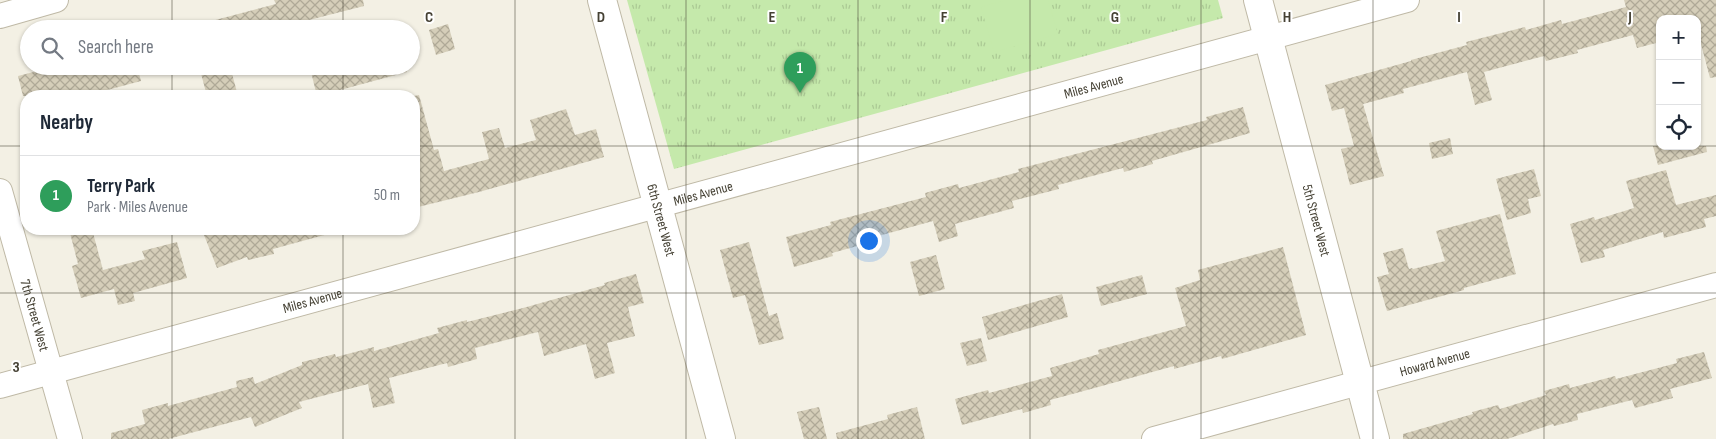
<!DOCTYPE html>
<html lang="en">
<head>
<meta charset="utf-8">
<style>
	:root { --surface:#fff; --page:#f2f2f3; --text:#1f2937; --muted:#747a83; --line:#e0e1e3; --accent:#2563eb }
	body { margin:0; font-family:"Sofia Sans Condensed",sans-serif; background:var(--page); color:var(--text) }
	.controls { position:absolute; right:15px; top:15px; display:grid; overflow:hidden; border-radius:10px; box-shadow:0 1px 4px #0004 }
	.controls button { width:45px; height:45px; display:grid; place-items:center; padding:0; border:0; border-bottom:1px solid var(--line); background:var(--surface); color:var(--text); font:25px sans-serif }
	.you { position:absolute; left:868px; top:240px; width:18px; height:18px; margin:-12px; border:4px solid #fff; border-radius:50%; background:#1a73e8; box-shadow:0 0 0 8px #1a73e833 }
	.badge { display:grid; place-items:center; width:32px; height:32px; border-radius:50%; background:var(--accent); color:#fff; font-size:16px; font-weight:700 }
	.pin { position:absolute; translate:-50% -41px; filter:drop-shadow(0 1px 2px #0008) }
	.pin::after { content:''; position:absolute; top:26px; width:18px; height:15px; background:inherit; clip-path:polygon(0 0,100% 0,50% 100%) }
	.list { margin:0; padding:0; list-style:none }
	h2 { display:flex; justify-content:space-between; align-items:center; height:65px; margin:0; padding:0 20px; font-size:21px }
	h2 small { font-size:16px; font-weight:400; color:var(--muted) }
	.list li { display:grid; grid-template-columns:32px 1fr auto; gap:15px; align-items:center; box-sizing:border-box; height:80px; padding:0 20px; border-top:1px solid var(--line) }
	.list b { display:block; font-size:19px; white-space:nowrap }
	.list p { margin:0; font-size:16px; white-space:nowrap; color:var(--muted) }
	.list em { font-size:16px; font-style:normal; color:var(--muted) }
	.icon { flex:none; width:28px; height:28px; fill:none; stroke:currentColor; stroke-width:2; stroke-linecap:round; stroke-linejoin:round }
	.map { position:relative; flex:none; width:1716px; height:439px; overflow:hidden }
	.search { position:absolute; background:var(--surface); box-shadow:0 1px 4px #0004; left:20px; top:20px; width:400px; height:55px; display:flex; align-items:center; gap:12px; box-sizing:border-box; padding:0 18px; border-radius:28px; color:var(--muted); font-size:19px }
	.panel { position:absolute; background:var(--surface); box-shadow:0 1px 4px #0004; left:20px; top:90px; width:400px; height:145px; border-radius:20px }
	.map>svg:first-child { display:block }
	.park { fill:url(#park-tufts) }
	.pitch { fill:#c5e9ab }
	.building { fill:url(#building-cross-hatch) }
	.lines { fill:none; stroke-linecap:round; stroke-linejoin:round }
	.minor-casing { stroke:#bfb9a6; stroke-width:26 }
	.tertiary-casing { stroke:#bfb9a6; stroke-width:30 }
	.minor { stroke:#fff; stroke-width:24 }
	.tertiary { stroke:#fff; stroke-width:28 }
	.grid { fill:none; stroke:#454134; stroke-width:1; stroke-opacity:0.55 }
	.labels { text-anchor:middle; stroke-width:4; stroke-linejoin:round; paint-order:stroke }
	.street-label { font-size:14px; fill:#454134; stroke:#fff }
	.grid-label { font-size:16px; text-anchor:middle; font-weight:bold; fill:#454134; stroke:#fff; stroke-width:4; stroke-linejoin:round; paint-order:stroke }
</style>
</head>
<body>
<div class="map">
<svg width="1716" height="439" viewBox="0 0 1716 439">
	<defs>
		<pattern id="park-tufts" width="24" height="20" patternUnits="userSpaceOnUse" patternTransform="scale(1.25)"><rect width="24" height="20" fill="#c5e9ab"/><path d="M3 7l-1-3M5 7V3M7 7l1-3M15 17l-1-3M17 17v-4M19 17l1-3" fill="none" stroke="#abc994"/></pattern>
		<pattern id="building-cross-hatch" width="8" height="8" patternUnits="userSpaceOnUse" patternTransform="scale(1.25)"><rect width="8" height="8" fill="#d5ceb9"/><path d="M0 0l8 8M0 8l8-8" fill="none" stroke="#afa997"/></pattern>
	</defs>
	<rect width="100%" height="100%" fill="#f3f0e4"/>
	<path class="park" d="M 627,0 L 1218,0 L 1223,18 L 674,169 Z"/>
	<path class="pitch" d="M 1006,0 L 1048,0 L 1058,34 L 994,52 L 981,7 Z"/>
	<path class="building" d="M 274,0 L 363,0 L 364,6 L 309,20 L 312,29 L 205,29 L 204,23 L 276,4 Z
		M 1624,0 L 1716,0 L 1716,77 L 1710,78 L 1697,29 L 1697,19 L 1660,19 L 1660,42 L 1637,48 L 1633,35 L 1577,50 L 1578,53 L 1546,61 L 1544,56 L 1484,72 L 1492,100 L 1475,105 L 1467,72 L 1403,89 L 1404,93 L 1363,104 L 1384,176 L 1350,185 L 1341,149 L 1354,146 L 1344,108 L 1332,111 L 1325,85 L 1411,61 L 1411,60 L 1467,45 L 1466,42 L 1525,27 L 1526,30 L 1561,20 L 1562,24 L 1626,7 Z
		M 448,24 L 455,49 L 436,55 L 429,30 Z
		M 57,66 L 137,66 L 141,81 L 100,92 L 100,96 L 23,96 L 18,76 Z
		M 199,66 L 230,66 L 238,96 L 207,96 Z
		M 333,66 L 406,66 L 407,72 L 340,90 L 342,96 L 317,96 L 311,72 Z
		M 419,95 L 434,150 L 438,149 L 444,171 L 489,159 L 482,132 L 499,128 L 505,148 L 536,140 L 530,120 L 566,109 L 575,135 L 596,129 L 604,157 L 479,192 L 414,208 L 414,96 Z
		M 1243,107 L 1250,133 L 1152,161 L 1153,164 L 1124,172 L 1123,168 L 1058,185 L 1059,189 L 1012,201 L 1014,208 L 955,224 L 958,236 L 939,242 L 933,221 L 871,238 L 872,242 L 832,253 L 833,256 L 794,267 L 786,237 L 831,225 L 830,222 L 926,197 L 925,193 L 958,184 L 959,188 L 1019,172 L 1018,169 L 1207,120 L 1206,117 Z
		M 1450,138 L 1453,154 L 1432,159 L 1429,143 Z
		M 1653,146 L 1706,146 L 1707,152 L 1658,165 Z
		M 1534,169 L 1541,196 L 1528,199 L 1531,213 L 1507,220 L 1496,179 Z
		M 1666,170 L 1676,205 L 1716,195 L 1716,216 L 1704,219 L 1706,227 L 1664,238 L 1663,232 L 1603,250 L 1605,257 L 1581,263 L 1570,224 L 1594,217 L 1595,220 L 1634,208 L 1626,181 Z
		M 1500,214 L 1516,274 L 1464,288 L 1464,290 L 1387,311 L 1377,277 L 1389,274 L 1383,253 L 1403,248 L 1409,269 L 1412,268 L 1413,269 L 1445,261 L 1436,231 Z
		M 69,229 L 92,229 L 103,270 L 145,259 L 142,251 L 177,242 L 187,278 L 133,293 L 135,301 L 118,305 L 114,289 L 81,298 L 72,266 L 78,264 Z
		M 222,229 L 327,229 L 328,234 L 273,249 L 274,254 L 248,260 L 247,257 L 217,268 L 204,235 Z
		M 749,242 L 769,316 L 777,313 L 784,339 L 759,345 L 745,295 L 733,298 L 720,250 Z
		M 1283,247 L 1306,335 L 1222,359 L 1221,356 L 1174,369 L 1174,366 L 1091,389 L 1050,400 L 1051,405 L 1023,413 L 1022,409 L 962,425 L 955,399 L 988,390 L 989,393 L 1052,376 L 1050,368 L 1099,354 L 1098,350 L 1186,326 L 1175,288 L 1200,280 L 1198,270 Z
		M 936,255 L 945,289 L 919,296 L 910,262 Z
		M 636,274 L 644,303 L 628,307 L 635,336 L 607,343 L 615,373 L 595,379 L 586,344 L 544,356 L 538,332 L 475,348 L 477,359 L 448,367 L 447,363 L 389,378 L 395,403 L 373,408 L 368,384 L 299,402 L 302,408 L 255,427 L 251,417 L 168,439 L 111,439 L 111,433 L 145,424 L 142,410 L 168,403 L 168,406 L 237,387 L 236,381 L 253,377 L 255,384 L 302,365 L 302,362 L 335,354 L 336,357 L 374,347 L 374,351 L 439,333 L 437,328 L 467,320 L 467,322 L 523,308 L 605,285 L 604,283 Z
		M 1142,275 L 1147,294 L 1101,306 L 1096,287 Z
		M 1062,294 L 1068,317 L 988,340 L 982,317 Z
		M 981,338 L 987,361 L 967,366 L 960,343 Z
		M 1704,352 L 1712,378 L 1670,389 L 1673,398 L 1635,408 L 1632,400 L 1577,414 L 1578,420 L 1554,426 L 1553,424 L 1507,439 L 1403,439 L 1403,434 L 1473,414 L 1472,412 L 1498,405 L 1500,409 L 1546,395 L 1544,391 L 1569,384 L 1570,388 L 1615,376 L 1616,379 L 1677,363 L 1676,359 Z
		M 819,407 L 827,439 L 804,439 L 797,412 Z
		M 917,407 L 925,439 L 837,439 L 836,433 L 888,419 L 887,415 Z"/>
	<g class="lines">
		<g class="minor-casing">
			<g id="minor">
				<path d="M 0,16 L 56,0"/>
				<path id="s1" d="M 0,191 L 70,439"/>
				<path id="s2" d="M 0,386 L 1407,0"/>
				<path id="s3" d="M 1154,439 L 1716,285"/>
			</g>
		</g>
		<g class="tertiary-casing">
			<g id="tertiary">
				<path id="s4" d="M 602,0 L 721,439"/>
				<path id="s5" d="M 1258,0 L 1375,439"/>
			</g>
		</g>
		<use href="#minor" class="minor"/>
		<use href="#tertiary" class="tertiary"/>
	</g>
	<path class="grid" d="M 172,0 L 172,29M 343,0 L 343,29M 515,0 L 515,439M 686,0 L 686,439M 858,0 L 858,439M 1030,0 L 1030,439M 1201,0 L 1201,439M 1373,0 L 1373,439M 1544,0 L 1544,439M 172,66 L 172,96M 343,66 L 343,96M 0,146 L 26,146M 414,146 L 1716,146M 172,229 L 172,439M 343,229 L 343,439M 0,293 L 1716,293"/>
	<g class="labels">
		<g class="street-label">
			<text dy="5" stroke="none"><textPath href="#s2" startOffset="1134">Miles Avenue</textPath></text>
			<text dy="5" stroke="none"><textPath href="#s2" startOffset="729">Miles Avenue</textPath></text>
			<text dy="5" stroke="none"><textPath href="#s4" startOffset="228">6th Street West</textPath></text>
			<text dy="5" stroke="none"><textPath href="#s5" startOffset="228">5th Street West</textPath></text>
			<text dy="5" stroke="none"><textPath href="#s2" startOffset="324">Miles Avenue</textPath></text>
			<text dy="5" stroke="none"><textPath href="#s1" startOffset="129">7th Street West</textPath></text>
			<text dy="5" stroke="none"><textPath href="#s3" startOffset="291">Howard Avenue</textPath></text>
		</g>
	</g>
	<g class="grid-label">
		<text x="429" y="22">C</text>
		<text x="601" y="22">D</text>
		<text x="772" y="22">E</text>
		<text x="944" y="22">F</text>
		<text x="1115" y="22">G</text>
		<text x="1287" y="22">H</text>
		<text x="1459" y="22">I</text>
		<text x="1630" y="22">J</text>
		<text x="16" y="372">3</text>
	</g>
</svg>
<div class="controls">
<button>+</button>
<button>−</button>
<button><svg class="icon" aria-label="locate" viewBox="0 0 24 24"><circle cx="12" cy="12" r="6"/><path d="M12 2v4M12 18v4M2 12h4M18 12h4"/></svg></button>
</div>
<div class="you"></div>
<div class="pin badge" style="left:800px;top:93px;background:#2e9e5b">1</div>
<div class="search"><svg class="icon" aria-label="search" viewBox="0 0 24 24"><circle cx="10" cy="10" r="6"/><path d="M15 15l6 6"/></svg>Search here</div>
<section class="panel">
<h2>Nearby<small></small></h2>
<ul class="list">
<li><span class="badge" style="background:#2e9e5b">1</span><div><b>Terry Park</b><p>Park · Miles Avenue</p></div><em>50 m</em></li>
</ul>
</section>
</div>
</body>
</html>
